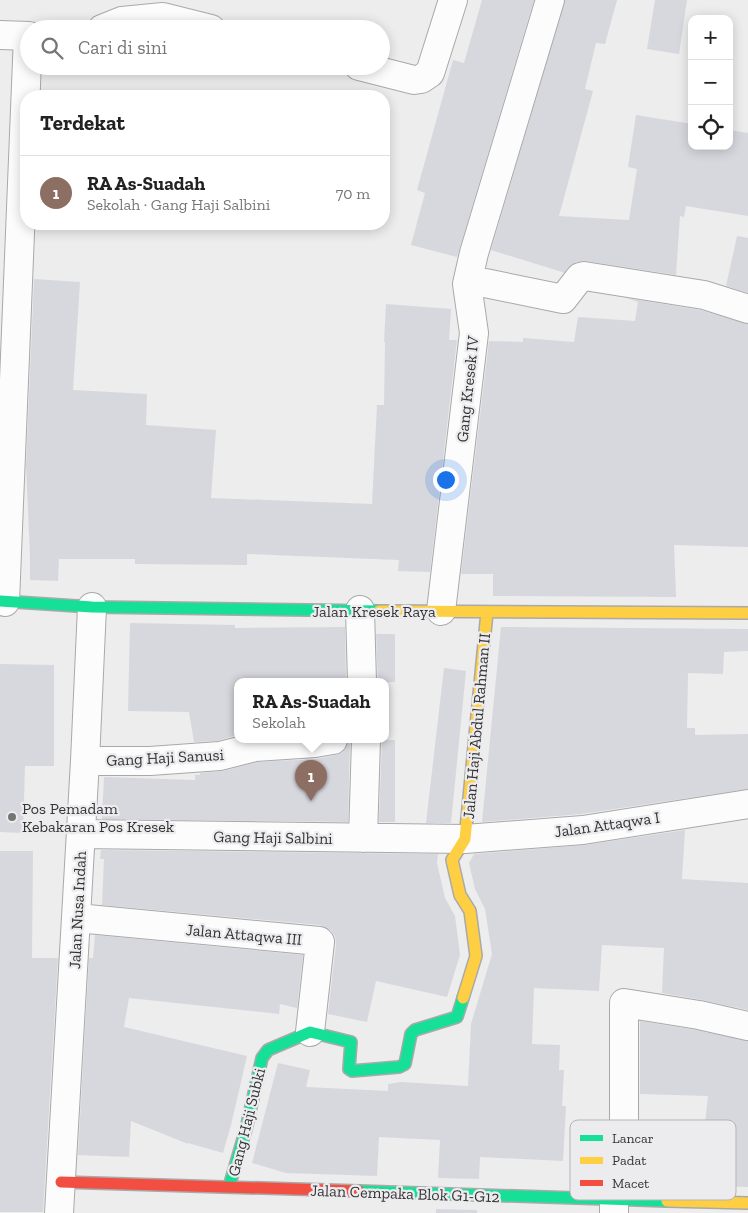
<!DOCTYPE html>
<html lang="id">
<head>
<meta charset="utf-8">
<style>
	:root { --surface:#fff; --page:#f6f6f6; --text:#222; --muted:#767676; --line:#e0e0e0; --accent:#7c3aed }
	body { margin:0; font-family:"Zilla Slab",serif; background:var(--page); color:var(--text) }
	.controls { position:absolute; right:15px; top:15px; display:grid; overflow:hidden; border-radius:10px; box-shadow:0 2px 12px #0003 }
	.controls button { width:45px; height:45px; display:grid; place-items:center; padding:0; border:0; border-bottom:1px solid var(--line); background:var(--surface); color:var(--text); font:25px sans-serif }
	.you { position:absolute; left:445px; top:479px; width:18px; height:18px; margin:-12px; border:4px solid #fff; border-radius:50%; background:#1a73e8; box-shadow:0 0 0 8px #1a73e833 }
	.badge { display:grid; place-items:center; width:32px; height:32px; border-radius:50%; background:var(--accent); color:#fff; font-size:16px; font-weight:700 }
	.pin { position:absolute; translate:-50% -41px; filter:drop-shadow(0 1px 2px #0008) }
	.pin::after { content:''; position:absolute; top:26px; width:18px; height:15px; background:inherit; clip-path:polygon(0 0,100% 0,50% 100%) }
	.popup { position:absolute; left:234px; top:678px; width:155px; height:65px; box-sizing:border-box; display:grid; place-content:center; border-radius:10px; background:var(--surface); filter:drop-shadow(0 1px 4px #0005); font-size:16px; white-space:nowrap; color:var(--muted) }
	.popup b { font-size:19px; color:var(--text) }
	.popup::after { content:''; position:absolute; left:50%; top:100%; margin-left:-10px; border:10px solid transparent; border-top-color:var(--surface) }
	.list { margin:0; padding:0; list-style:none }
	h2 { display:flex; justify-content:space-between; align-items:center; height:65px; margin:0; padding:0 20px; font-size:21px }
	h2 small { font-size:16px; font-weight:400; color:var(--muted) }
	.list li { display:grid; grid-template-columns:32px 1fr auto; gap:15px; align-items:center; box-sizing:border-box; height:75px; padding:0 20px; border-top:1px solid var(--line) }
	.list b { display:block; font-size:19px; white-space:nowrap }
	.list p { margin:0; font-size:16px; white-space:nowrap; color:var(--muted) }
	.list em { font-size:16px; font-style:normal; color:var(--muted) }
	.icon { flex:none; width:28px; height:28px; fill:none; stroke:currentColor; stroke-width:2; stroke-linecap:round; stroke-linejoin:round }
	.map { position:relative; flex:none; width:748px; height:1213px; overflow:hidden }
	.search { position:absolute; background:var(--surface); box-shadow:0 2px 12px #0003; left:20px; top:20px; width:370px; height:55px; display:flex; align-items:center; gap:12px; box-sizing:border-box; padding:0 18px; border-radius:28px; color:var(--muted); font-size:19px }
	.panel { position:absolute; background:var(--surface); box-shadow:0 2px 12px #0003; left:20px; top:90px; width:370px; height:140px; border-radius:20px }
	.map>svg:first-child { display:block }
	.building { fill:#d7d7de }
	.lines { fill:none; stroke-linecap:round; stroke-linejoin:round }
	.street-casing { stroke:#a9a9aa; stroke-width:30 }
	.fast-casing { stroke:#a9a9aa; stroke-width:14 }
	.slow-casing { stroke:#a9a9aa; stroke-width:14 }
	.jam-casing { stroke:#a9a9aa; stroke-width:14 }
	.street { stroke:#fcfcfc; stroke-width:28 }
	.fast { stroke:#16e098; stroke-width:11 }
	.slow { stroke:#ffcf43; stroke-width:11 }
	.jam { stroke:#f24e42; stroke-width:11 }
	.poi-dot { fill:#757576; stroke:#ececef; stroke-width:2 }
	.labels { text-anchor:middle; stroke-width:4.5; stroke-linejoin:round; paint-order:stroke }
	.street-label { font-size:16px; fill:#343435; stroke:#ececef }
	.poi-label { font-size:16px; fill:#343435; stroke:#ececef; text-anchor:start }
	.key { fill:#ececef; stroke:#b5b5b7; stroke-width:1 }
	.key-label { font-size:14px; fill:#343435 }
</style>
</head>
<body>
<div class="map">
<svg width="748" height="1213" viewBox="0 0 748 1213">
	<rect width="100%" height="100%" fill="#ededee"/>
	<path class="building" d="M 482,0 L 534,0 L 457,257 L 411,245 L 425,193 L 417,190 L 453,60 L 464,63 Z
		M 565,0 L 617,0 L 605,44 L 596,43 L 585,89 L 593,91 L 559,216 L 629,220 L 637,169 L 628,167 L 636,115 L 692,124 L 692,146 L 729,146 L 729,130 L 748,133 L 748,216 L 686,206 L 684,217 L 680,216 L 676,275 L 586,261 L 576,262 L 568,267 L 564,273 L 562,272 L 491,250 Z
		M 655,0 L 687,0 L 679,54 L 647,49 Z
		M 737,236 L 748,238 L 748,293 L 726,286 Z
		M 34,279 L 80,282 L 73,390 L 147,394 L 146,425 L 216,430 L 211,498 L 372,504 L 377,405 L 384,405 L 385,342 L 384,342 L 386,304 L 451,309 L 449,340 L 457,340 L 430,572 L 398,571 L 399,560 L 247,554 L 247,565 L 135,564 L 135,559 L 59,559 L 58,581 L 30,580 L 30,555 L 26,466 Z
		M 626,298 L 700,310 L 748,324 L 748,547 L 674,545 L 676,597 L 493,596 L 493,574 L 461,574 L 489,341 L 523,342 L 523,338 L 574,342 L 578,317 L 635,321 L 638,302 Z
		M 130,623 L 235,625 L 235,628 L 345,627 L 346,682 L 237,682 L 237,735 L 217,741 L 194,742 L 189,712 L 128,711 Z
		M 501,627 L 748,629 L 748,651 L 724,652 L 723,674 L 688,673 L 687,728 L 695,728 L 695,735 L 748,734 L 748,789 L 581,814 L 482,822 Z
		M 376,634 L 395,634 L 395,682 L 378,682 Z
		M 0,664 L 54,665 L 54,766 L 25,766 L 23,833 L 0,832 Z
		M 444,668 L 466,671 L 451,823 L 426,823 Z
		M 348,740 L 350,740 L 348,822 L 102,819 L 104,777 L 195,780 L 195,775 L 200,775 L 200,773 L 224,771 L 257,762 L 316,759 L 336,755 L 343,752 L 347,746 Z
		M 382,740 L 395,740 L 395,822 L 379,822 Z
		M 685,830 L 682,879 L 748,883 L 748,1010 L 702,1000 L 662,993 L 664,948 L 602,945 L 599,991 L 534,988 L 532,1044 L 560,1045 L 559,1070 L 564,1070 L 562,1106 L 566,1106 L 563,1161 L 480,1157 L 479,1179 L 438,1178 L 440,1140 L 379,1137 L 377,1176 L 286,1173 L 252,1163 L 278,1063 L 310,1070 L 306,1087 L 388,1091 L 388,1084 L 401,1082 L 468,1086 L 471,1024 L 492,954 L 485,909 L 475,889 L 469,863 L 474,854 L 585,845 Z
		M 101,850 L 438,854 L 437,863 L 445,898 L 455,916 L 460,955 L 447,997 L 376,981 L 367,1022 L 328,1014 L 336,944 L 335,936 L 330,930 L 320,925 L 102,905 L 104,859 L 100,859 Z
		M 0,851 L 33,851 L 32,958 L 58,958 L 43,1212 L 0,1212 Z
		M 95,935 L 303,955 L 297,1008 L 280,1004 L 279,1014 L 129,998 L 124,1027 L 247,1056 L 231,1125 L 223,1153 L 188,1143 L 188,1144 L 131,1121 L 129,1157 L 78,1155 L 89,958 L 93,958 Z
		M 640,1021 L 696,1030 L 748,1041 L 748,1187 L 641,1184 L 641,1160 L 701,1161 L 708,1096 L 640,1094 Z
		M 436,1209 L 477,1210 L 477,1213 L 436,1213 Z"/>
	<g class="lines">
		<g class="street-casing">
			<path id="street" d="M 102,29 L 122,21 L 163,17 L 211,29
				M 0,35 L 29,36
				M 359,66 L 414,80 L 421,79 L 430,73 L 453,0
				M 467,284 L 474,253 L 550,0
				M 5,602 L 28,36
				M 360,610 L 362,682
				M 441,611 L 474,333 L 467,284 L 485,283 L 563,299 L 580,277 L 584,276 L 704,295 L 748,309
				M 85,761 L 150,761 L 220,756 L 255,747 L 315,743 L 333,740
				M 81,834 L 465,839 L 583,830 L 748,804
				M 363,838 L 366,740
				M 77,918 L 319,941 L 320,942 L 310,1032
				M 59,1213 L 85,761 L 92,607
				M 614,1213 L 614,1200 L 624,1136 L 624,1003 L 699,1015 L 748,1026"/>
		</g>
		<g class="fast-casing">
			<path id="fast" d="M 0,601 L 92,607 L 379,611
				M 229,1187 L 246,1129 L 262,1058 L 268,1050 L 310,1032 L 351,1042 L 349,1069 L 352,1071 L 399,1067 L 405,1064 L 411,1034 L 415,1030 L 457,1017 L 463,998
				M 359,1191 L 667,1201"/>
		</g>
		<g class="slow-casing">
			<path id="slow" d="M 379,611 L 748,613
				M 463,998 L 476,956 L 470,911 L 460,895 L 452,860 L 465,839 L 487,612
				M 667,1201 L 748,1203"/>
		</g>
		<g class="jam-casing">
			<path id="jam" d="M 61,1182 L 359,1191"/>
		</g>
		<use href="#street" class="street"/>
		<use href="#fast" class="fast"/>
		<use href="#slow" class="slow"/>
		<use href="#jam" class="jam"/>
	</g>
	<circle class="poi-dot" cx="12" cy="817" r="5"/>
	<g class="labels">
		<g class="street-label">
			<text transform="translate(467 389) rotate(-84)" y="6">Gang Kresek IV</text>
			<text x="374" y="617">Jalan Kresek Raya</text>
			<text transform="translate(476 726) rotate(-85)" y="6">Jalan Haji Abdul Rahman II</text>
			<text transform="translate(165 757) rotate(-3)" y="6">Gang Haji Sanusi</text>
			<text transform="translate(607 824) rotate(-8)" y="6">Jalan Attaqwa I</text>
			<text transform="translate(273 837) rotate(1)" y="6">Gang Haji Salbini</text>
			<text transform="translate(77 910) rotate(-87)" y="6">Jalan Nusa Indah</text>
			<text transform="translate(244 934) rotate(5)" y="6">Jalan Attaqwa III</text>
			<text transform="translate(246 1122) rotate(-76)" y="6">Gang Haji Subki</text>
			<text transform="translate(405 1193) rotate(2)" y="6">Jalan Cempaka Blok G1-G12</text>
		</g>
		<g class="poi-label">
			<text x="22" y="814">Pos Pemadam<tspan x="22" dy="18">Kebakaran Pos Kresek</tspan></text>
		</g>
	</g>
	<rect x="570" y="1120" width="166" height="80" rx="8" class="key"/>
	<rect x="580" y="1135" width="23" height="6" fill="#16e098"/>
	<rect x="580" y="1157" width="23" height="7" fill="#ffcf43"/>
	<rect x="580" y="1180" width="23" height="6" fill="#f24e42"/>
	<g class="key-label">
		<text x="612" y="1143">Lancar</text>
		<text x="612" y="1165">Padat</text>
		<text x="612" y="1188">Macet</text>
	</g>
</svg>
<div class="controls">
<button>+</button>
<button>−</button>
<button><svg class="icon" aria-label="locate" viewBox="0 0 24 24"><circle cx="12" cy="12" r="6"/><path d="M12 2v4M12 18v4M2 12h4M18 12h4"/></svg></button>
</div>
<div class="you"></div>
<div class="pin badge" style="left:311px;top:801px;background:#8d6e63">1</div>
<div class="popup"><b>RA As-Suadah</b>Sekolah</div>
<div class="search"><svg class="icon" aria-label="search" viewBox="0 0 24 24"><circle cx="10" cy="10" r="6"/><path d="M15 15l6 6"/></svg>Cari di sini</div>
<section class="panel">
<h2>Terdekat<small></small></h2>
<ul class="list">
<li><span class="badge" style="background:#8d6e63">1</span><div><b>RA As-Suadah</b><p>Sekolah · Gang Haji Salbini</p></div><em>70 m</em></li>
</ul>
</section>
</div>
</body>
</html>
